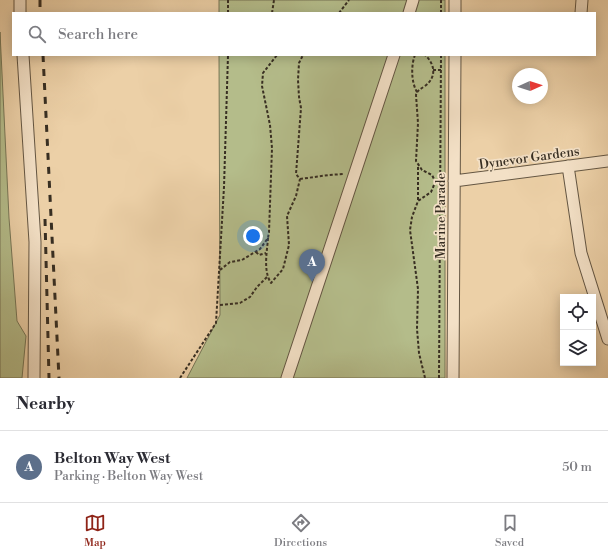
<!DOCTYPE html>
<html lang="en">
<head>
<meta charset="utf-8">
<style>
	:root { --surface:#fff; --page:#f2f2f3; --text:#2b2b33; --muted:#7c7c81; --line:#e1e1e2; --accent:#8f2418 }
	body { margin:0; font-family:"Libre Bodoni",serif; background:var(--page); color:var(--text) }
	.controls { position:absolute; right:12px; bottom:12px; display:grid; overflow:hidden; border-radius:0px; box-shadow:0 2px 10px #0003 }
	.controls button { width:36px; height:36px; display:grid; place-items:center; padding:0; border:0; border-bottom:1px solid var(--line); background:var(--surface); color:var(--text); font:20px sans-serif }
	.compass { position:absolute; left:512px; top:68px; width:36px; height:36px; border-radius:50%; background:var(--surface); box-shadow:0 2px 10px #0003; rotate:87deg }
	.you { position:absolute; left:253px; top:236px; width:14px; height:14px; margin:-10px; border:3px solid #fff; border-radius:50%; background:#1a73e8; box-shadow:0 0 0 6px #1a73e833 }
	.badge { display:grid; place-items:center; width:26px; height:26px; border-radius:50%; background:var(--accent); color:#fff; font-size:13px; font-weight:700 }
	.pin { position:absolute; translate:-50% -33px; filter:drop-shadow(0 1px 2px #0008) }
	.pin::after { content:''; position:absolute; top:21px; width:14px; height:12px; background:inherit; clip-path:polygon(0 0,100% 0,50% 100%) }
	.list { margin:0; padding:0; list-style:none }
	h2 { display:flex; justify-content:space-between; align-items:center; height:52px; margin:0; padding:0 16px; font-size:17px }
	h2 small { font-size:13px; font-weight:400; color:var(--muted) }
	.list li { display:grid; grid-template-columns:26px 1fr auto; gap:12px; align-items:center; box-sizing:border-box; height:72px; padding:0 16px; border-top:1px solid var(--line) }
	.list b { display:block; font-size:15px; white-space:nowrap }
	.list p { margin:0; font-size:13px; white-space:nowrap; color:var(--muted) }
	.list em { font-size:13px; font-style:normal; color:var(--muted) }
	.icon { flex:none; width:22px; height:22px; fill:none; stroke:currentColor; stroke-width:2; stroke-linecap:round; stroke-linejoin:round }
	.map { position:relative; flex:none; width:608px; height:378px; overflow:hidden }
	.search { position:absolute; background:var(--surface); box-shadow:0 2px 10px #0003; left:12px; right:12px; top:12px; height:44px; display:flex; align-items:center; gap:10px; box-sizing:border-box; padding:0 14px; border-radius:0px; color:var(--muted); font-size:15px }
	.sheet { height:124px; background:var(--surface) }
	nav { display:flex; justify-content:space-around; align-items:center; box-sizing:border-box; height:56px; border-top:1px solid var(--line); background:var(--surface); font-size:11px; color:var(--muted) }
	nav a { display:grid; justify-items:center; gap:2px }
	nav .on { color:var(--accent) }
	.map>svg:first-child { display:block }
	.green { fill:#b4bc8a; stroke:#767556 }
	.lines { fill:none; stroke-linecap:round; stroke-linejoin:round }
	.minor-casing { stroke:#645643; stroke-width:13 }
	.path { stroke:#372e22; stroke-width:2; stroke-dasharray:3 2; stroke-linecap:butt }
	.minor { stroke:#f3e0c6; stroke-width:11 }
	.rail { stroke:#372e22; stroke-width:3; stroke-dasharray:7 7; stroke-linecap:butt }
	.labels { text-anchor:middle; stroke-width:3.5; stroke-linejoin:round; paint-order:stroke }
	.street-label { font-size:13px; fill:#372e22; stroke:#f3e0c6 }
</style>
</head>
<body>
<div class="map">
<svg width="608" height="378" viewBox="0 0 608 378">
	<rect width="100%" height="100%" fill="#ecd0a7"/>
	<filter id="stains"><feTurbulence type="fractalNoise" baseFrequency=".005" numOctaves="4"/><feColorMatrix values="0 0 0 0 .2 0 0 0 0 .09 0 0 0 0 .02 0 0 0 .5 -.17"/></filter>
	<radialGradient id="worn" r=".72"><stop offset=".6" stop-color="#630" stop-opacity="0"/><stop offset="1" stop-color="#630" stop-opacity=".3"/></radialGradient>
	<path class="green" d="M 219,0 L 445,0 L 445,13 L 219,13 Z
		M 0,32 L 9,218 L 17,321 L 26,336 L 22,378 L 0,378 Z
		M 219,55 L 445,55 L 445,378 L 187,378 L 220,315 Z"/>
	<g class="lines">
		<g class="minor-casing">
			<path id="minor" d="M 20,0 L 20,13
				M 409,13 L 413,0
				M 455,13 L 455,0
				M 581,13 L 582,0
				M 23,55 L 35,242 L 34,378
				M 568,166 L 581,253 L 608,339
				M 454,181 L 608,161
				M 287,378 L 394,55
				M 453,378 L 455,55"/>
		</g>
		<path class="path" d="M 228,0 L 228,13
			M 441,0 L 441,13
			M 272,13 L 274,0
			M 339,13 L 349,0
			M 415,55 C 411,65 411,82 417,92
			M 433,70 L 441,70
			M 300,179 L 329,175 L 344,174
			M 435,181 L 446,181
			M 418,200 L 418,167
			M 268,238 C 267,252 263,271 271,283 L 283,269 L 289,245 L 287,216 L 296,196 L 300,179 L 296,174 L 301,108 L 299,97 L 298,80 L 299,63 L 303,55
			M 256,252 L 259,255 L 266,253
			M 220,270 L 230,262 L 242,260 L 260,249 L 268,238 L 269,232 L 272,148 L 270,125 L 262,86 L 263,73 L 277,55
			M 220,305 L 240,303 L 250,297 L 257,287 L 267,277
			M 180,378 L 216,323 L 224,187 L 228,55
			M 425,378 L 419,353 L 417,329 L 418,289 L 410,230 L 412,217 L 418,201 L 431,192 L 434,185 L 435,181 L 432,175 L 422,170 L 416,161 L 418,123 L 416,95 C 417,90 421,89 425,86 C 437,77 435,64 425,55
			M 439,378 L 441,55"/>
		<use href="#minor" class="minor"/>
		<path class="rail" d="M 40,0 L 40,13
			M 43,55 L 59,378
			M 45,219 L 49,378"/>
	</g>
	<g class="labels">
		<g class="street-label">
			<text transform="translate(529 157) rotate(-8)" y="5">Dynevor Gardens</text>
			<text transform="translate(440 216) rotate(-90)" y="5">Marine Parade</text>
		</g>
	</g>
	<rect width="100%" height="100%" filter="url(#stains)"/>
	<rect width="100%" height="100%" fill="url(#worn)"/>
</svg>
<div class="controls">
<button><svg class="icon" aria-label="locate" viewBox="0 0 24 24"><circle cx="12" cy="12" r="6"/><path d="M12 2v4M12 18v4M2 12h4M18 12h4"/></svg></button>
<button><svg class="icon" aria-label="layers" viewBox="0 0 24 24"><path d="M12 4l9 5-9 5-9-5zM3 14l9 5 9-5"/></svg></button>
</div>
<svg class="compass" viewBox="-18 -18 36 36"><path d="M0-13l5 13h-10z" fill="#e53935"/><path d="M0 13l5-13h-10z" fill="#7c7c81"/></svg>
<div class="you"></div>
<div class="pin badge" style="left:312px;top:282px;background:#5c6f8a">A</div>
<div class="search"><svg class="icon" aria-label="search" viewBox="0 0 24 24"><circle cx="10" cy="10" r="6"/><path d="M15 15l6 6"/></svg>Search here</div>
</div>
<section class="sheet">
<h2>Nearby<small></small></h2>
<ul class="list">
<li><span class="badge" style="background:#5c6f8a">A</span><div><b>Belton Way West</b><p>Parking · Belton Way West</p></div><em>50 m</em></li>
</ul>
</section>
<nav>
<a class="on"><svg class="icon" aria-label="map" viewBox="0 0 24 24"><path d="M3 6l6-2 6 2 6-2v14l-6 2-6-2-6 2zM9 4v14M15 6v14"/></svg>Map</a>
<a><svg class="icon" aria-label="directions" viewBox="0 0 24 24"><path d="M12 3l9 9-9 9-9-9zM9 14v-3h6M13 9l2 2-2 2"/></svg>Directions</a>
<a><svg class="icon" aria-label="saved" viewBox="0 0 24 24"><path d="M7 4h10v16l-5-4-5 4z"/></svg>Saved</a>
</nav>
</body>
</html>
